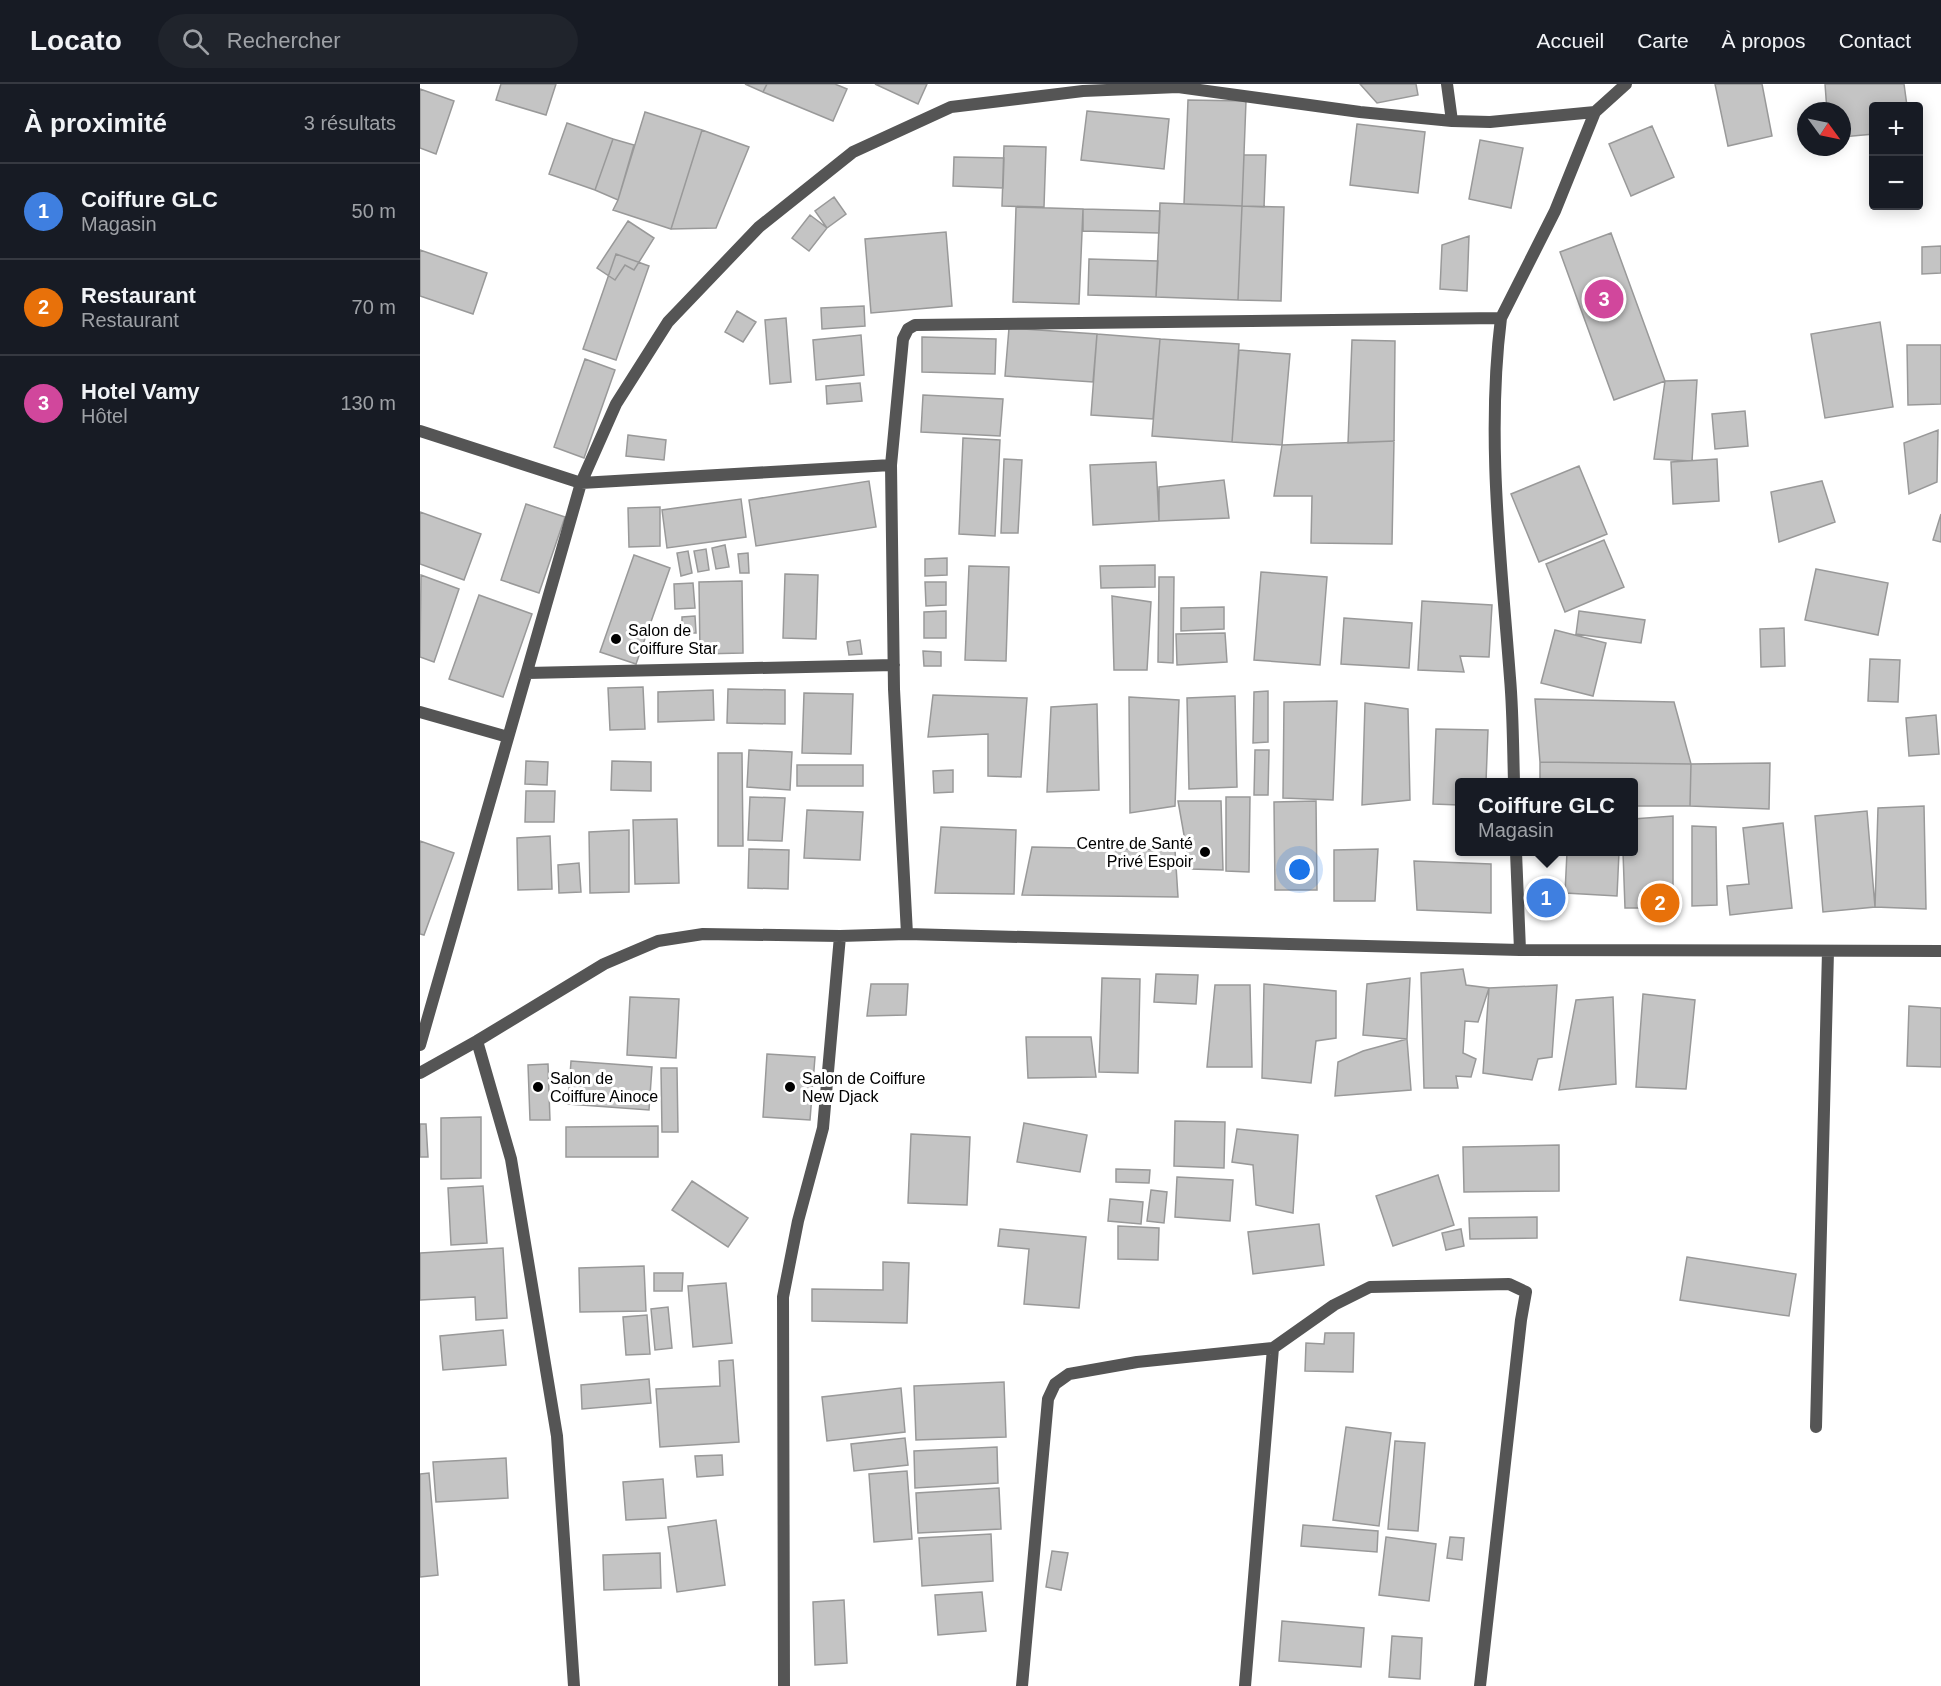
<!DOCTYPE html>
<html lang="fr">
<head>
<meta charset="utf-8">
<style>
	:root { --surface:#171b24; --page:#20242c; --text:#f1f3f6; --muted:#9ea1a6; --line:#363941; --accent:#1a73e8 }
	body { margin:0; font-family:Arial,sans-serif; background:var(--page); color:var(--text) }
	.controls { position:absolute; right:18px; top:18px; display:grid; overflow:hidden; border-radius:6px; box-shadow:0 3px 15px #0003 }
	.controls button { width:54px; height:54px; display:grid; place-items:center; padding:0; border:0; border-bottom:2px solid var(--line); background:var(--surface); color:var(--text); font:30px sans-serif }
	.compass { position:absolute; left:1377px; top:18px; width:54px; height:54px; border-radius:50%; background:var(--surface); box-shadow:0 3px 15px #0003; rotate:123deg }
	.you { position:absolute; left:880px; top:786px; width:21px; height:21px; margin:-15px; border:4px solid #fff; border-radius:50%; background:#1a73e8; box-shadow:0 0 0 9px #1a73e833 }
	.badge { display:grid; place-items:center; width:39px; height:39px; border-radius:50%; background:var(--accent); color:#fff; font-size:20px; font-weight:700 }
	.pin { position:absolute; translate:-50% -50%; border:3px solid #fff; box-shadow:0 2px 6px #0006 }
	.popup { position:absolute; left:1035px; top:694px; width:183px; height:78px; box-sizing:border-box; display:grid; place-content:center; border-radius:6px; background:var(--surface); filter:drop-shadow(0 2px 4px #0005); font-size:20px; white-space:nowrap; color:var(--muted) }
	.popup b { font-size:22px; color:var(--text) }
	.popup::after { content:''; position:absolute; left:50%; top:100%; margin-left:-12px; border:12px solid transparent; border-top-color:var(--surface) }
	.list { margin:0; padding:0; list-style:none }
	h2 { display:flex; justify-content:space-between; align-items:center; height:78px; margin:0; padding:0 24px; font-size:26px }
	h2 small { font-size:20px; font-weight:400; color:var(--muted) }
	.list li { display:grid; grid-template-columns:39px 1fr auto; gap:18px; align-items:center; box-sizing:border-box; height:96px; padding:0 24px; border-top:2px solid var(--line) }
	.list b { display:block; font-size:22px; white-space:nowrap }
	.list p { margin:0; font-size:20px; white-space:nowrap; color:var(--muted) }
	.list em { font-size:20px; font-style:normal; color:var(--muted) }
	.icon { flex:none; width:33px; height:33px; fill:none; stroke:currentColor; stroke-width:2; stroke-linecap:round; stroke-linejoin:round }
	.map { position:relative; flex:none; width:1521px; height:1602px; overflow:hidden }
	header { display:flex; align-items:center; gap:36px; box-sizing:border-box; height:84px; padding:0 30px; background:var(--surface); border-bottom:2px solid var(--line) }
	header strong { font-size:28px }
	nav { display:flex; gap:33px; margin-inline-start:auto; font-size:21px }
	.search { width:420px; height:54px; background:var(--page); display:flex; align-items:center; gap:15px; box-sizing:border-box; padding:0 21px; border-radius:33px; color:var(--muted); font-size:22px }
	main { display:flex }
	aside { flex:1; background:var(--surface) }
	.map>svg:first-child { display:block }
	.building { fill:#c4c4c4; stroke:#999; stroke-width:1.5 }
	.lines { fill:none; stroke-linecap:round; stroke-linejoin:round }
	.street { stroke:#555; stroke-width:12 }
	.poi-dot { fill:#000; stroke:#fff; stroke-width:2 }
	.labels { text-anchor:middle; stroke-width:6; stroke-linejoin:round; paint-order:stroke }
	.poi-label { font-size:16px; fill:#000; stroke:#fff; text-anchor:start }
</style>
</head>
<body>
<header>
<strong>Locato</strong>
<div class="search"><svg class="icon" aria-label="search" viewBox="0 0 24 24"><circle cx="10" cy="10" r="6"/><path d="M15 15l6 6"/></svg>Rechercher</div>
<nav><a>Accueil</a><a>Carte</a><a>À propos</a><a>Contact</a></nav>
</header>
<main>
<aside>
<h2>À proximité<small>3 résultats</small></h2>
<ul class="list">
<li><span class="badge" style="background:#3f7fe0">1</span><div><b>Coiffure GLC</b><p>Magasin</p></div><em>50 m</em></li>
<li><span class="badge" style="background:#e8710a">2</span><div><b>Restaurant</b><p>Restaurant</p></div><em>70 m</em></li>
<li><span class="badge" style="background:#d1479c">3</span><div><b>Hotel Vamy</b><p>Hôtel</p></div><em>130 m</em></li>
</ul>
</aside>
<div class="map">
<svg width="1521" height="1602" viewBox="0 0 1521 1602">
	<rect width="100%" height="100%" fill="#fff"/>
	<path class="building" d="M 81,0 L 136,0 L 126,31 L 76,16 Z
		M 325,0 L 347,0 L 343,8 Z
		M 347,0 L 415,0 L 427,5 L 413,37 L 343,8 Z
		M 455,0 L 507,0 L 498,20 Z
		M 940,0 L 996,0 L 998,11 L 957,19 Z
		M 1295,0 L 1342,0 L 1352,52 L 1308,62 Z
		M 1405,0 L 1484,0 L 1487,22 L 1454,22 L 1454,50 L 1422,53 L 1422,27 L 1407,27 Z
		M 0,5 L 34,17 L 16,70 L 0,64 Z
		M 768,16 L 826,17 L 822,122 L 764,120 Z
		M 667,27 L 749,35 L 744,85 L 661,76 Z
		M 225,28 L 282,46 L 251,145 L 193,126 L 198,116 Z
		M 147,39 L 193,55 L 175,106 L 129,90 Z
		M 937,40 L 1005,48 L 998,109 L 930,101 Z
		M 1232,42 L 1254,93 L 1211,112 L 1189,60 Z
		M 282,46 L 329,63 L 296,144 L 251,145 Z
		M 193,55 L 214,61 L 198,116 L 175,106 Z
		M 1060,56 L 1103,64 L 1091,124 L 1049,115 Z
		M 584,62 L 626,63 L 624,123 L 582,122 Z
		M 824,71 L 846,71 L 844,123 L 822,122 Z
		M 534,73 L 584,74 L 583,104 L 533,102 Z
		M 414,113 L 426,130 L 407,144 L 395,127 Z
		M 740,119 L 822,122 L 818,216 L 736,213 Z
		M 822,122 L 864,123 L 861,217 L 818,216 Z
		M 596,123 L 663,125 L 659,220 L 593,218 Z
		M 663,125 L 740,127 L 739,149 L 663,147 Z
		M 390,131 L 407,144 L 389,167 L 372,154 Z
		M 208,137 L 234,154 L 214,186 L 205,181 L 195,196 L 177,184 Z
		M 526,148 L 532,222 L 451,229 L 445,155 Z
		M 1191,149 L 1245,297 L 1194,316 L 1140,168 Z
		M 1049,152 L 1047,207 L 1020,205 L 1022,161 Z
		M 1521,162 L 1521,189 L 1502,190 L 1502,163 Z
		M 0,166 L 67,189 L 53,230 L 0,212 Z
		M 196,170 L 229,182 L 196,276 L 163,265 Z
		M 669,175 L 738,177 L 736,213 L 668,211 Z
		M 444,222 L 445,242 L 402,245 L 401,224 Z
		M 317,227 L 336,238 L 323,258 L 305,248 Z
		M 366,234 L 371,298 L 350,300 L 345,236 Z
		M 1460,238 L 1473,323 L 1405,334 L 1391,250 Z
		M 589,244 L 677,250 L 673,298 L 585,292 Z
		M 677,250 L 740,255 L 733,335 L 671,331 Z
		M 441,251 L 444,291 L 396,296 L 393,256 Z
		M 502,253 L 576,255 L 575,290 L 502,288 Z
		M 740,255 L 819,260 L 812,358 L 732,352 Z
		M 932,256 L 975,257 L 974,357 L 928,359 Z
		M 1487,261 L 1521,261 L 1521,320 L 1488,321 Z
		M 819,266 L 870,270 L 862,361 L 812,358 Z
		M 165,275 L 195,286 L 164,374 L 134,363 Z
		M 1277,296 L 1272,377 L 1234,375 L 1245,297 Z
		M 440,299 L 442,317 L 407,320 L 406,302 Z
		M 503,311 L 583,315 L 580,352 L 501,348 Z
		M 1325,327 L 1328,362 L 1295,365 L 1292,330 Z
		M 1518,346 L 1517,398 L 1489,410 L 1484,359 Z
		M 208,351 L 246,356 L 244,376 L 206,372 Z
		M 543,354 L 580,356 L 575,452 L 539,450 Z
		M 974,357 L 972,460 L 891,459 L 892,412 L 854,412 L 862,361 Z
		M 584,375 L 602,376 L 598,449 L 581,449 Z
		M 1297,375 L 1299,417 L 1253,420 L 1251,378 Z
		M 736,378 L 739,437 L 673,441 L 670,381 Z
		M 1159,382 L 1187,450 L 1119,478 L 1091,410 Z
		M 804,396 L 809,434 L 739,437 L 739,403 Z
		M 449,397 L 456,443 L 336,462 L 329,416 Z
		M 1402,397 L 1415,438 L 1359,458 L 1351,408 Z
		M 321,415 L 326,453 L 247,464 L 242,426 Z
		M 106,420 L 145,433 L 119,509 L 81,496 Z
		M 240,423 L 240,462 L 209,463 L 208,424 Z
		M 0,428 L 61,450 L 44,496 L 0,480 Z
		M 1521,430 L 1521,458 L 1513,456 Z
		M 1184,456 L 1204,503 L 1145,528 L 1126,480 Z
		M 305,461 L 309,483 L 296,485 L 292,464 Z
		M 286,465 L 289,486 L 278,488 L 274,467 Z
		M 268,467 L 272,489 L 261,492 L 257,469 Z
		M 328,469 L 329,489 L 320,489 L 318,470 Z
		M 214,471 L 250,484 L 216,580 L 180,568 Z
		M 527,474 L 527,491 L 505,492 L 505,475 Z
		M 735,481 L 735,503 L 681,504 L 680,482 Z
		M 549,482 L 589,483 L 586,577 L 545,576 Z
		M 1396,485 L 1468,499 L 1458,551 L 1385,536 Z
		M 841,488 L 907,493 L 900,581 L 834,576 Z
		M 365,490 L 398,491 L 396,555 L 363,554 Z
		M 1,491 L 39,505 L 14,578 L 0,573 Z
		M 739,493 L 754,493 L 753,579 L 738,578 Z
		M 322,497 L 323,569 L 280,570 L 279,498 Z
		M 505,498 L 526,498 L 526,521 L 506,522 Z
		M 273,499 L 275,524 L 255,525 L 254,500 Z
		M 59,511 L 112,530 L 83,613 L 29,595 Z
		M 692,512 L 731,518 L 727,586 L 694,586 Z
		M 1002,517 L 1072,521 L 1069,573 L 1040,572 L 1044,588 L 998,586 Z
		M 804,523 L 804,545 L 761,547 L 761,524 Z
		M 526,527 L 526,554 L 504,554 L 504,528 Z
		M 1159,527 L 1225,536 L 1221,559 L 1156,550 Z
		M 275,532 L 276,549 L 262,549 L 262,533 Z
		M 924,534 L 992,539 L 989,584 L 921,580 Z
		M 1364,544 L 1365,582 L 1341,583 L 1340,545 Z
		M 1135,546 L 1186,559 L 1173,612 L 1121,599 Z
		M 805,549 L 807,578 L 757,581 L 756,550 Z
		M 440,556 L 442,570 L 429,571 L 427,558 Z
		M 503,567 L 521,568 L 521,582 L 504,582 Z
		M 1450,575 L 1480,576 L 1478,618 L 1448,617 Z
		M 223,603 L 225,645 L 190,646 L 188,604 Z
		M 308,605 L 365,606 L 365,640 L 307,639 Z
		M 293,606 L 294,636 L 238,638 L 238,608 Z
		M 848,607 L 848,658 L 833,659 L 834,608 Z
		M 384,609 L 433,610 L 431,670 L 382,669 Z
		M 513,611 L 607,614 L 601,693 L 568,692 L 568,650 L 508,653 Z
		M 815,612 L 817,703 L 769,705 L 767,614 Z
		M 709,613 L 759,616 L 755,722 L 710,729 Z
		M 1115,615 L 1254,618 L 1271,680 L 1120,678 Z
		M 917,617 L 913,716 L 863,714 L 864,618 Z
		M 945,619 L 988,625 L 990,716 L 942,721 Z
		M 677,620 L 679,706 L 627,708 L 631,623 Z
		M 1516,631 L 1519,670 L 1489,672 L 1486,634 Z
		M 1016,645 L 1068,646 L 1066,698 L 1039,698 L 1039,721 L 1013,720 Z
		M 329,666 L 372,668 L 370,706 L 327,703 Z
		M 835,666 L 849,666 L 848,711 L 834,711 Z
		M 298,669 L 322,669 L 323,762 L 298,762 Z
		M 106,677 L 128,678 L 127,701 L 105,700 Z
		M 192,677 L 231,678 L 231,707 L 191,706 Z
		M 1120,678 L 1271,680 L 1270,722 L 1213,722 L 1213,698 L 1120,698 Z
		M 1350,679 L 1349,725 L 1270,722 L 1271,680 Z
		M 377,681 L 443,681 L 443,702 L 377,702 Z
		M 533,686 L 533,708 L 514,709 L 513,687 Z
		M 106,707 L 135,707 L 134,738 L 105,738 Z
		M 330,713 L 365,714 L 362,757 L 328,756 Z
		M 806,713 L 830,713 L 829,788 L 806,787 Z
		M 758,717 L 801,717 L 803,786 L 770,785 Z
		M 896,717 L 897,806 L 855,806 L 854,718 Z
		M 1504,722 L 1506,825 L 1455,823 L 1458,724 Z
		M 387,726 L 443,728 L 440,776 L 384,774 Z
		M 1447,727 L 1455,823 L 1403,828 L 1395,732 Z
		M 1253,732 L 1253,824 L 1205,824 L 1203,768 L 1213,768 L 1213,735 Z
		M 257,735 L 259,799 L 215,800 L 213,736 Z
		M 1363,739 L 1372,824 L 1310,831 L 1307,802 L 1329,800 L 1323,744 Z
		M 1272,742 L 1296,743 L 1297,821 L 1272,822 Z
		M 521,743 L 596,746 L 594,810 L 515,809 Z
		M 209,746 L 209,808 L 170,809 L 169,748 Z
		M 130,752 L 132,805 L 98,806 L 97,754 Z
		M 0,757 L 34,769 L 4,851 L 0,850 Z
		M 612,763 L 755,766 L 758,813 L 602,811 Z
		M 329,765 L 369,766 L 368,805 L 328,804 Z
		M 958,765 L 955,817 L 914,817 L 914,766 Z
		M 1147,768 L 1199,768 L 1197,812 L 1145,809 Z
		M 994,777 L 1071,780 L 1071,829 L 997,826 Z
		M 159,779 L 161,808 L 139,809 L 138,781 Z
		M 1043,885 L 1046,901 L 1069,904 L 1058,938 L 1045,937 L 1043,969 L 1056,975 L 1051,993 L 1036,992 L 1038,1004 L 1004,1004 L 1001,889 Z
		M 736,890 L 778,891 L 776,920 L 734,918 Z
		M 682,894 L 720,895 L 718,989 L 679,988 Z
		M 990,894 L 987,955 L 943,951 L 947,900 Z
		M 451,900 L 488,900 L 486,931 L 447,932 Z
		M 844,900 L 916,907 L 916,954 L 896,957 L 891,999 L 842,994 Z
		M 795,901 L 830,901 L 832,983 L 787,983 Z
		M 1137,901 L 1132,973 L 1118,975 L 1112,996 L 1063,989 L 1069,904 Z
		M 1223,910 L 1275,916 L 1266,1005 L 1216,1003 Z
		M 210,913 L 259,915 L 256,974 L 207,971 Z
		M 1193,913 L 1196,1000 L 1139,1006 L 1156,916 Z
		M 1489,922 L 1521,924 L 1521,983 L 1487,982 Z
		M 606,953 L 671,953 L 676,993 L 608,994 Z
		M 987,955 L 991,1006 L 915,1012 L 918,978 L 943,967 Z
		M 347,970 L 395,973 L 390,1036 L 343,1033 Z
		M 151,977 L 232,983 L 229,1026 L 148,1020 Z
		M 128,980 L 130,1036 L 110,1036 L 108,981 Z
		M 241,984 L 257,984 L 258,1048 L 242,1048 Z
		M 61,1033 L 61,1094 L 21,1095 L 21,1034 Z
		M 755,1037 L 805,1038 L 804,1084 L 754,1082 Z
		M 604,1039 L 667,1051 L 660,1088 L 597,1078 Z
		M 0,1040 L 6,1040 L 8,1073 L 0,1073 Z
		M 238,1042 L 238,1073 L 146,1073 L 146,1043 Z
		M 817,1045 L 878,1051 L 873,1129 L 836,1121 L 833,1081 L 812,1078 Z
		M 491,1050 L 550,1053 L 547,1121 L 488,1119 Z
		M 1139,1061 L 1139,1107 L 1044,1108 L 1043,1063 Z
		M 696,1085 L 730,1086 L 729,1099 L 696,1098 Z
		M 1018,1091 L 1034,1141 L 973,1162 L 956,1112 Z
		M 757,1093 L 813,1096 L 810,1137 L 755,1133 Z
		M 272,1097 L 328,1134 L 308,1163 L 252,1126 Z
		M 63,1102 L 67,1159 L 31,1161 L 28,1104 Z
		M 731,1106 L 747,1108 L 744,1139 L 727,1137 Z
		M 690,1115 L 723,1118 L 721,1140 L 688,1137 Z
		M 1117,1133 L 1117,1154 L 1050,1155 L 1049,1134 Z
		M 899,1140 L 904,1181 L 833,1190 L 828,1148 Z
		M 698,1142 L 739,1144 L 738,1176 L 698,1175 Z
		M 580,1145 L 666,1153 L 659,1224 L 604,1220 L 609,1165 L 578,1162 Z
		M 1041,1145 L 1044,1162 L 1026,1166 L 1022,1149 Z
		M 83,1164 L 87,1234 L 56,1236 L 55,1213 L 0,1216 L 0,1169 Z
		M 1267,1173 L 1376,1190 L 1369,1232 L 1260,1216 Z
		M 463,1178 L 489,1179 L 487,1239 L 392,1237 L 392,1205 L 463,1206 Z
		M 224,1182 L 226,1227 L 160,1228 L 159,1184 Z
		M 234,1189 L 263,1189 L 262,1207 L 234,1207 Z
		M 306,1199 L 312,1259 L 273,1263 L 268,1202 Z
		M 248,1223 L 252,1264 L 235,1266 L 231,1225 Z
		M 227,1231 L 230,1270 L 206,1271 L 203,1233 Z
		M 83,1246 L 86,1281 L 23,1286 L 20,1252 Z
		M 905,1249 L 934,1249 L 933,1288 L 885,1287 L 886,1259 L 904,1260 Z
		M 313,1276 L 319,1358 L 240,1363 L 236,1305 L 300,1302 L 299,1277 Z
		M 229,1295 L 231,1319 L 162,1325 L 161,1301 Z
		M 584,1298 L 586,1353 L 496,1356 L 494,1302 Z
		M 481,1304 L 485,1348 L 407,1357 L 402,1313 Z
		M 926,1343 L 971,1349 L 959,1442 L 913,1436 Z
		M 485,1354 L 488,1381 L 434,1387 L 431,1360 Z
		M 975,1357 L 1005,1359 L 998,1447 L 968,1445 Z
		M 577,1363 L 578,1399 L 495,1404 L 494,1367 Z
		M 302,1371 L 303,1391 L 277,1393 L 275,1372 Z
		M 86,1374 L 88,1414 L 16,1418 L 13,1378 Z
		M 487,1387 L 492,1455 L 454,1458 L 449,1390 Z
		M 9,1389 L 18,1491 L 0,1493 L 0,1390 Z
		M 243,1395 L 246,1434 L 206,1436 L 203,1398 Z
		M 579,1404 L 581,1445 L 498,1449 L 496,1409 Z
		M 296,1436 L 305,1501 L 257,1508 L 248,1443 Z
		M 883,1441 L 958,1447 L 957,1468 L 881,1462 Z
		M 571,1450 L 573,1497 L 502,1502 L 499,1454 Z
		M 966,1453 L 1016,1460 L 1009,1517 L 959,1511 Z
		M 1030,1453 L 1044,1454 L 1042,1476 L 1027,1474 Z
		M 632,1467 L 648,1469 L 641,1506 L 626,1503 Z
		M 240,1469 L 241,1504 L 184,1506 L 183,1471 Z
		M 562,1508 L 566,1547 L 518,1551 L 515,1511 Z
		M 424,1516 L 427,1579 L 395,1581 L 393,1518 Z
		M 862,1537 L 944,1544 L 941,1583 L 859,1577 Z
		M 972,1552 L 1002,1554 L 1000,1595 L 969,1593 Z"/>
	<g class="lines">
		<path class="street" d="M 1027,0 L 1032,37
			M 1081,234 C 1066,354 1081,474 1090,594 C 1093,628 1093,664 1094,698
			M 0,347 L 161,399 L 471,381
			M 107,589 L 474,581
			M 0,628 L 88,653
			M 1096,768 L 1100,866
			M 487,850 L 474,605 L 471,381 L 483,255 L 488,245 L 495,241 L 1081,234 L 1135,127 L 1175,28 L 1206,0
			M 57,957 L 91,1075 L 137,1352 L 154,1602
			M 0,961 L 161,399 L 196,320 L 248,238 L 339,143 L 433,68 L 531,23 L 663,7 L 758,3 L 940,28 L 1032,37 L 1070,38 L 1175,28
			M 0,989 L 57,957 L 184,880 L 238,857 L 283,850 L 420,852 L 487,850 L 1100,866 L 1521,867
			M 1396,1343 L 1408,867
			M 364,1602 L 363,1213 L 378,1137 L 403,1044 L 420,852
			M 602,1602 L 628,1315 L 635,1300 L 649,1290 L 717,1278 L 853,1264 L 914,1221 L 950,1203 L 1089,1200 L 1106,1208 L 1101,1236 L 1060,1602
			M 825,1602 L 853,1264"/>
	</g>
	<g class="poi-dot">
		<circle cx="196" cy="555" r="6"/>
		<circle cx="785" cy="768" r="6"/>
		<circle cx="118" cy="1003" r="6"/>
		<circle cx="370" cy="1003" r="6"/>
	</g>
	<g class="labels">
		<g class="poi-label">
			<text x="208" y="552">Salon de<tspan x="208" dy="18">Coiffure Star</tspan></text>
			<text x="773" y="765" text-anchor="end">Centre de Santé<tspan x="773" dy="18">Privé Espoir</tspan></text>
			<text x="130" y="1000">Salon de<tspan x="130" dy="18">Coiffure Ainoce</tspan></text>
			<text x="382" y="1000">Salon de Coiffure<tspan x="382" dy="18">New Djack</tspan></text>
		</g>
	</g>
</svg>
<div class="controls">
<button>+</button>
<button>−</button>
</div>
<svg class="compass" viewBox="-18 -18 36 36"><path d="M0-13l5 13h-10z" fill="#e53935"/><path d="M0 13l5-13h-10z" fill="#9ea1a6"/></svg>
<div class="you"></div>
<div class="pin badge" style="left:1126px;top:814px;background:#3f7fe0">1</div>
<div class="popup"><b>Coiffure GLC</b>Magasin</div>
<div class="pin badge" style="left:1240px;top:819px;background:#e8710a">2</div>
<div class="pin badge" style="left:1184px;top:215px;background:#d1479c">3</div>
</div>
</main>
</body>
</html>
